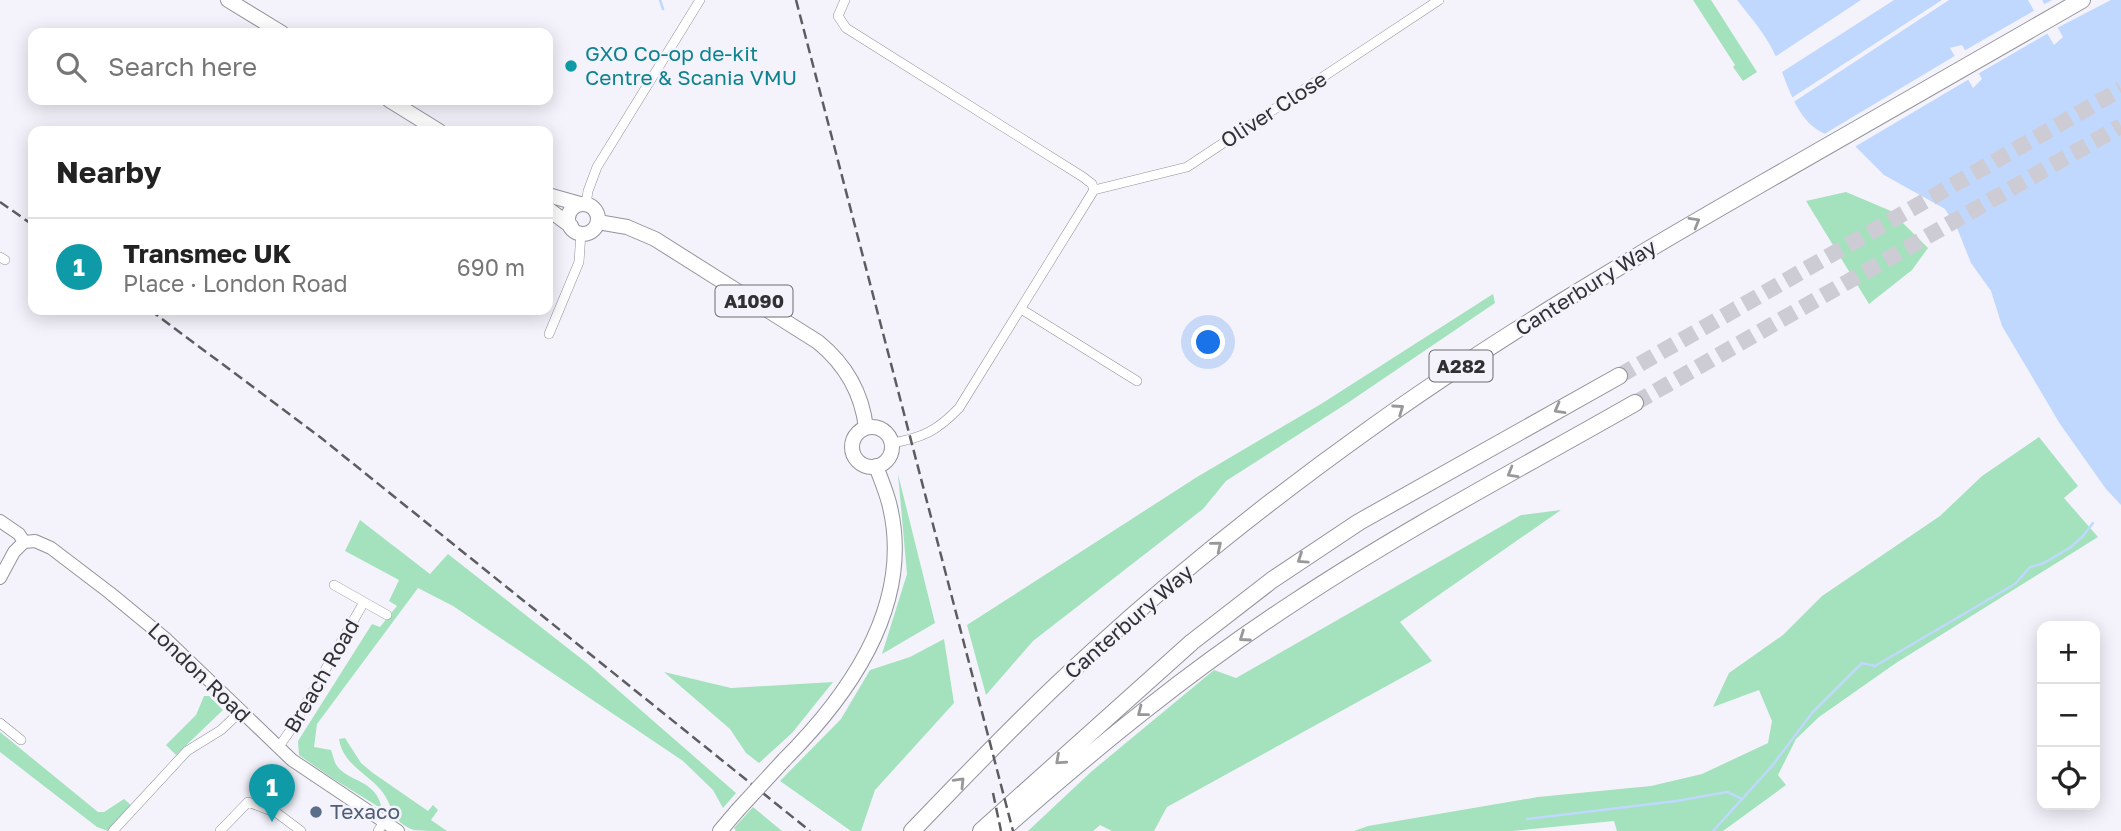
<!DOCTYPE html>
<html lang="en">
<head>
<meta charset="utf-8">
<style>
	:root { --surface:#fff; --page:#f2f2f2; --text:#222; --muted:#767676; --line:#e0e0e0; --accent:#aa1951 }
	body { margin:0; font-family:"Golos Text",sans-serif; background:var(--page); color:var(--text) }
	.controls { position:absolute; right:21px; bottom:21px; display:grid; overflow:hidden; border-radius:14px; box-shadow:0 4px 18px #0003 }
	.controls button { width:63px; height:63px; display:grid; place-items:center; padding:0; border:0; border-bottom:2px solid var(--line); background:var(--surface); color:var(--text); font:35px sans-serif }
	.you { position:absolute; left:1209px; top:343px; width:24px; height:24px; margin:-18px; border:5px solid #fff; border-radius:50%; background:#1a73e8; box-shadow:0 0 0 10px #1a73e833 }
	.badge { display:grid; place-items:center; width:46px; height:46px; border-radius:50%; background:var(--accent); color:#fff; font-size:23px; font-weight:700 }
	.pin { position:absolute; translate:-50% -58px; filter:drop-shadow(0 2px 4px #0008) }
	.pin::after { content:''; position:absolute; top:37px; width:24px; height:21px; background:inherit; clip-path:polygon(0 0,100% 0,50% 100%) }
	.list { margin:0; padding:0; list-style:none }
	h2 { display:flex; justify-content:space-between; align-items:center; height:91px; margin:0; padding:0 28px; font-size:30px }
	h2 small { font-size:23px; font-weight:400; color:var(--muted) }
	.list li { display:grid; grid-template-columns:46px 1fr auto; gap:21px; align-items:center; box-sizing:border-box; height:98px; padding:0 28px; border-top:2px solid var(--line) }
	.list b { display:block; font-size:26px; white-space:nowrap }
	.list p { margin:0; font-size:23px; white-space:nowrap; color:var(--muted) }
	.list em { font-size:23px; font-style:normal; color:var(--muted) }
	.icon { flex:none; width:38px; height:38px; fill:none; stroke:currentColor; stroke-width:2; stroke-linecap:round; stroke-linejoin:round }
	.map { position:relative; flex:none; width:2121px; height:831px; overflow:hidden }
	.search { position:absolute; background:var(--surface); box-shadow:0 4px 18px #0003; left:28px; top:28px; width:525px; height:77px; display:flex; align-items:center; gap:18px; box-sizing:border-box; padding:0 24px; border-radius:14px; color:var(--muted); font-size:26px }
	.panel { position:absolute; background:var(--surface); box-shadow:0 4px 18px #0003; left:28px; top:126px; width:525px; height:189px; border-radius:14px }
	.map>svg:first-child { display:block }
	.green { fill:#a3e2bc }
	.water { fill:#c0d8fe; fill-rule:evenodd }
	.pier { fill:#f4f3fc }
	.lines { fill:none; stroke-linecap:round; stroke-linejoin:round }
	.stream { stroke:#c0d8fe; stroke-width:2.5 }
	.highway-tunnel { stroke:#cdccd4; stroke-width:16; stroke-dasharray:16 8; stroke-linecap:butt }
	.street-casing { stroke:#93939b; stroke-width:10 }
	.secondary-casing { stroke:#93939b; stroke-width:14 }
	.primary-casing { stroke:#93939b; stroke-width:16 }
	.highway-casing { stroke:#93939b; stroke-width:18 }
	.street { stroke:#fff; stroke-width:9 }
	.secondary { stroke:#fff; stroke-width:12 }
	.primary { stroke:#fff; stroke-width:14 }
	.highway { stroke:#fff; stroke-width:16 }
	.rail { stroke:#5d5d61; stroke-width:2.5; stroke-dasharray:10 5; stroke-linecap:butt }
	.primary-bridge-casing { stroke:#93939b; stroke-width:16; stroke-linecap:butt }
	.primary-bridge { stroke:#fff; stroke-width:14 }
	.oneway { stroke:#98989a }
	.culture-dot { fill:#0f9aa8; stroke:#f4f3fc; stroke-width:2.5 }
	.service-dot { fill:#5c6f8a; stroke:#f4f3fc; stroke-width:2.5 }
	.labels { text-anchor:middle; stroke-width:5; stroke-linejoin:round; paint-order:stroke }
	.shield { fill:#f4f3fc; stroke:#6c6b70; stroke-width:2 }
	.shield-label { font-size:19px; font-weight:bold; fill:#313134 }
	.culture-label { font-size:21px; fill:#0d838f; stroke:#f4f3fc; text-anchor:start }
	.street-label { font-size:21px; fill:#313134; stroke:#f4f3fc }
	.service-label { font-size:21px; fill:#4e5e75; stroke:#f4f3fc; text-anchor:start }
</style>
</head>
<body>
<div class="map">
<svg width="2121" height="831" viewBox="0 0 2121 831">
	<rect width="100%" height="100%" fill="#f4f3fc"/>
	<path class="green" d="M 1693,0 L 1711,0 L 1757,72 L 1743,81 L 1733,67 L 1735,65 Z
		M 1846,192 L 1891,211 L 1928,248 L 1912,270 L 1869,304 L 1806,201 Z
		M 1493,294 L 1495,303 L 1349,402 L 1226,481 L 1203,509 L 1033,641 L 986,695 L 967,625 L 1197,477 L 1321,404 Z
		M 2039,437 L 2078,486 L 2064,498 L 2098,537 L 1896,663 L 1819,717 L 1796,739 L 1778,775 L 1786,785 L 1723,831 L 1617,831 L 1614,821 L 1512,831 L 1354,831 L 1368,826 L 1538,797 L 1651,786 L 1702,774 L 1768,743 L 1772,721 L 1759,690 L 1713,707 L 1729,673 L 1783,635 L 1822,596 L 1940,516 L 1982,476 Z
		M 898,474 L 935,623 L 882,654 L 907,574 Z
		M 1561,510 L 1400,622 L 1432,661 L 1167,807 L 1154,831 L 1112,831 L 1100,825 L 1093,831 L 1028,831 L 1092,771 L 1214,670 L 1236,678 L 1521,515 Z
		M 360,520 L 430,574 L 448,554 L 588,664 L 736,793 L 723,808 L 713,790 L 683,761 L 453,606 L 418,588 L 317,724 L 314,747 L 331,750 C 333,755 334,762 337,766 C 350,783 376,779 382,809 L 332,778 L 299,755 L 298,741 L 372,624 L 380,627 L 397,606 L 389,601 L 399,580 L 345,551 Z
		M 944,639 L 954,703 L 875,790 L 861,831 L 851,831 L 780,781 L 841,719 L 870,670 L 910,657 Z
		M 664,672 L 731,688 L 833,682 L 792,733 L 759,763 L 746,753 L 730,729 Z
		M 204,696 L 209,696 L 223,710 L 176,755 L 166,745 L 196,715 Z
		M 0,732 L 98,812 L 104,812 L 124,799 L 132,806 L 108,831 L 97,827 L 0,752 Z
		M 345,738 L 361,763 L 373,773 L 428,811 L 433,805 L 438,810 L 431,820 L 447,831 C 437,831 423,831 414,830 C 390,822 394,805 380,789 C 365,772 343,764 339,739 Z
		M 753,807 L 782,831 L 736,831 L 734,828 Z"/>
	<path class="water" d="M 1737,0 L 2028,0 L 2054,45 L 2063,37 L 2042,0 L 2121,0 L 2121,505 L 2106,489 L 2060,424 L 2002,326 L 1991,291 L 1971,263 L 1957,228 L 1945,209 L 1884,175 L 1838,129 L 1828,135 C 1792,122 1787,75 1770,45 C 1761,29 1748,14 1737,0 ZM 1962,45 L 1982,79 L 1973,88 L 1950,48 Z"/>
	<path class="pier" d="M 1861,0 L 1894,0 L 1779,74 L 1773,58 Z
		M 1942,0 L 1949,0 L 1792,103 L 1790,99 Z
		M 2052,0 L 2111,0 L 2055,29 L 2041,6 Z
		M 2037,9 L 2050,32 L 1976,75 L 1962,52 Z
		M 1958,54 L 1971,78 L 1851,149 L 1837,134 L 1829,138 L 1821,136 Z"/>
	<g class="lines">
		<path class="stream" d="M 660,0 L 663,9
			M 1527,819 L 1676,801 L 1727,792 L 1742,799
			M 1713,831 L 1772,766 L 1812,713 L 1862,663 L 1875,666 L 2015,584 L 2030,567 L 2044,563 L 2071,547 L 2083,536 L 2093,523"/>
		<path class="highway-tunnel" d="M 1619,376 L 2121,89
			M 1635,403 L 2121,126"/>
		<g class="street-casing">
			<path id="street" d="M 845,0 L 838,16 L 846,28 L 1083,177 L 1092,184 L 1094,190 L 959,408 C 937,431 922,438 892,443
				M 1094,190 L 1187,167 L 1439,0
				M 586,204 L 588,191 L 597,167 L 700,0
				M 0,257 L 5,260
				M 1021,309 L 1137,381
				M 549,334 L 579,262 L 581,233
				M 334,585 L 387,615
				M 0,723 L 21,740
				M 278,748 L 292,728 L 364,602
				M 113,831 L 187,751 L 221,730 L 240,712
				M 220,831 L 248,802 L 277,813 L 301,831
				M 378,831 L 384,822"/>
		</g>
		<g class="secondary-casing">
			<path id="secondary" d="M 0,521 L 19,534 L 24,542
				M 24,542 L 35,541 L 51,548 L 110,593 L 167,640 L 292,760 L 398,831
				M 0,578 L 14,552 L 24,542"/>
		</g>
		<g class="primary-casing">
			<path id="primary" d="M 228,0 L 282,33
				M 389,100 L 439,131
				M 548,195 L 580,204
				M568 219a15 15 0 1 1 30 0a15 15 0 1 1-30 0Z
				M 548,209 L 571,226
				M 598,222 L 627,227 L 655,239 L 818,342 C 845,364 862,393 866,428
				M852 447a20 20 0 1 1 40 0a20 20 0 1 1-40 0Z
				M 784,760 C 849,695 913,605 890,507 C 887,493 881,480 876,466
				M 720,831 L 737,811"/>
		</g>
		<g class="highway-casing">
			<path id="highway" d="M 912,831 C 971,770 1029,709 1092,652 C 1179,572 1273,498 1368,430 C 1496,338 1632,258 1768,180 C 1873,120 1978,60 2082,0
				M 981,831 L 1192,642 L 1272,580 L 1359,522 L 1619,376
				M 1001,831 C 1094,749 1189,671 1293,603 C 1403,530 1521,468 1635,403"/>
		</g>
		<use href="#street" class="street"/>
		<use href="#secondary" class="secondary"/>
		<use href="#primary" class="primary"/>
		<use href="#highway" class="highway"/>
		<path class="rail" d="M 796,0 L 1013,831
			M 0,202 L 33,225
			M 150,310 L 320,437 L 810,831
			M 993,793 L 1001,831"/>
		<g class="primary-bridge-casing">
			<path id="primary-bridge" d="M 737,811 L 784,760"/>
		</g>
		<use href="#primary-bridge" class="primary-bridge"/>
	</g>
	<defs><path id="oneway-chevron" d="M-2-3.5L2.5 0L-2 3.5" fill="none" stroke-width="1.6" stroke-linecap="round" stroke-linejoin="round" transform="scale(1.75)"/></defs>
	<g class="oneway">
		<use href="#oneway-chevron" transform="translate(1695 222) rotate(-30)"/>
		<use href="#oneway-chevron" transform="translate(1399 409) rotate(-35)"/>
		<use href="#oneway-chevron" transform="translate(1559 409) rotate(151)"/>
		<use href="#oneway-chevron" transform="translate(1512 473) rotate(150)"/>
		<use href="#oneway-chevron" transform="translate(1217 546) rotate(-39)"/>
		<use href="#oneway-chevron" transform="translate(1302 559) rotate(146)"/>
		<use href="#oneway-chevron" transform="translate(1244 637) rotate(145)"/>
		<use href="#oneway-chevron" transform="translate(1142 712) rotate(142)"/>
		<use href="#oneway-chevron" transform="translate(1060 760) rotate(138)"/>
		<use href="#oneway-chevron" transform="translate(960 782) rotate(-46)"/>
	</g>
	<circle class="culture-dot" cx="571" cy="66" r="7"/>
	<circle class="service-dot" cx="316" cy="812" r="7"/>
	<g class="labels">
		<g class="shield">
			<rect x="715.5" y="285.5" width="77" height="31" rx="5"/>
			<rect x="1429.5" y="350.5" width="63" height="31" rx="5"/>
		</g>
		<g class="shield-label">
			<text x="754" y="308">A1090</text>
			<text x="1461" y="373">A282</text>
		</g>
		<g class="culture-label">
			<text x="585" y="61">GXO Co-op de-kit<tspan x="585" dy="24">Centre &amp; Scania VMU</tspan></text>
		</g>
		<g class="street-label">
			<text transform="translate(1274 110) rotate(-33)" y="7">Oliver Close</text>
			<text transform="translate(1586 288) rotate(-32)" y="7">Canterbury Way</text>
			<text transform="translate(1129 622) rotate(-41)" y="7">Canterbury Way</text>
			<text transform="translate(199 673) rotate(44)" y="7">London Road</text>
			<text transform="translate(322 676) rotate(-60)" y="7">Breach Road</text>
		</g>
		<g class="service-label">
			<text x="330" y="819">Texaco</text>
		</g>
	</g>
</svg>
<div class="controls">
<button>+</button>
<button>−</button>
<button><svg class="icon" aria-label="locate" viewBox="0 0 24 24"><circle cx="12" cy="12" r="6"/><path d="M12 2v4M12 18v4M2 12h4M18 12h4"/></svg></button>
</div>
<div class="you"></div>
<div class="pin badge" style="left:272px;top:822px;background:#0f9aa8">1</div>
<div class="search"><svg class="icon" aria-label="search" viewBox="0 0 24 24"><circle cx="10" cy="10" r="6"/><path d="M15 15l6 6"/></svg>Search here</div>
<section class="panel">
<h2>Nearby<small></small></h2>
<ul class="list">
<li><span class="badge" style="background:#0f9aa8">1</span><div><b>Transmec UK</b><p>Place · London Road</p></div><em>690 m</em></li>
</ul>
</section>
</div>
</body>
</html>
